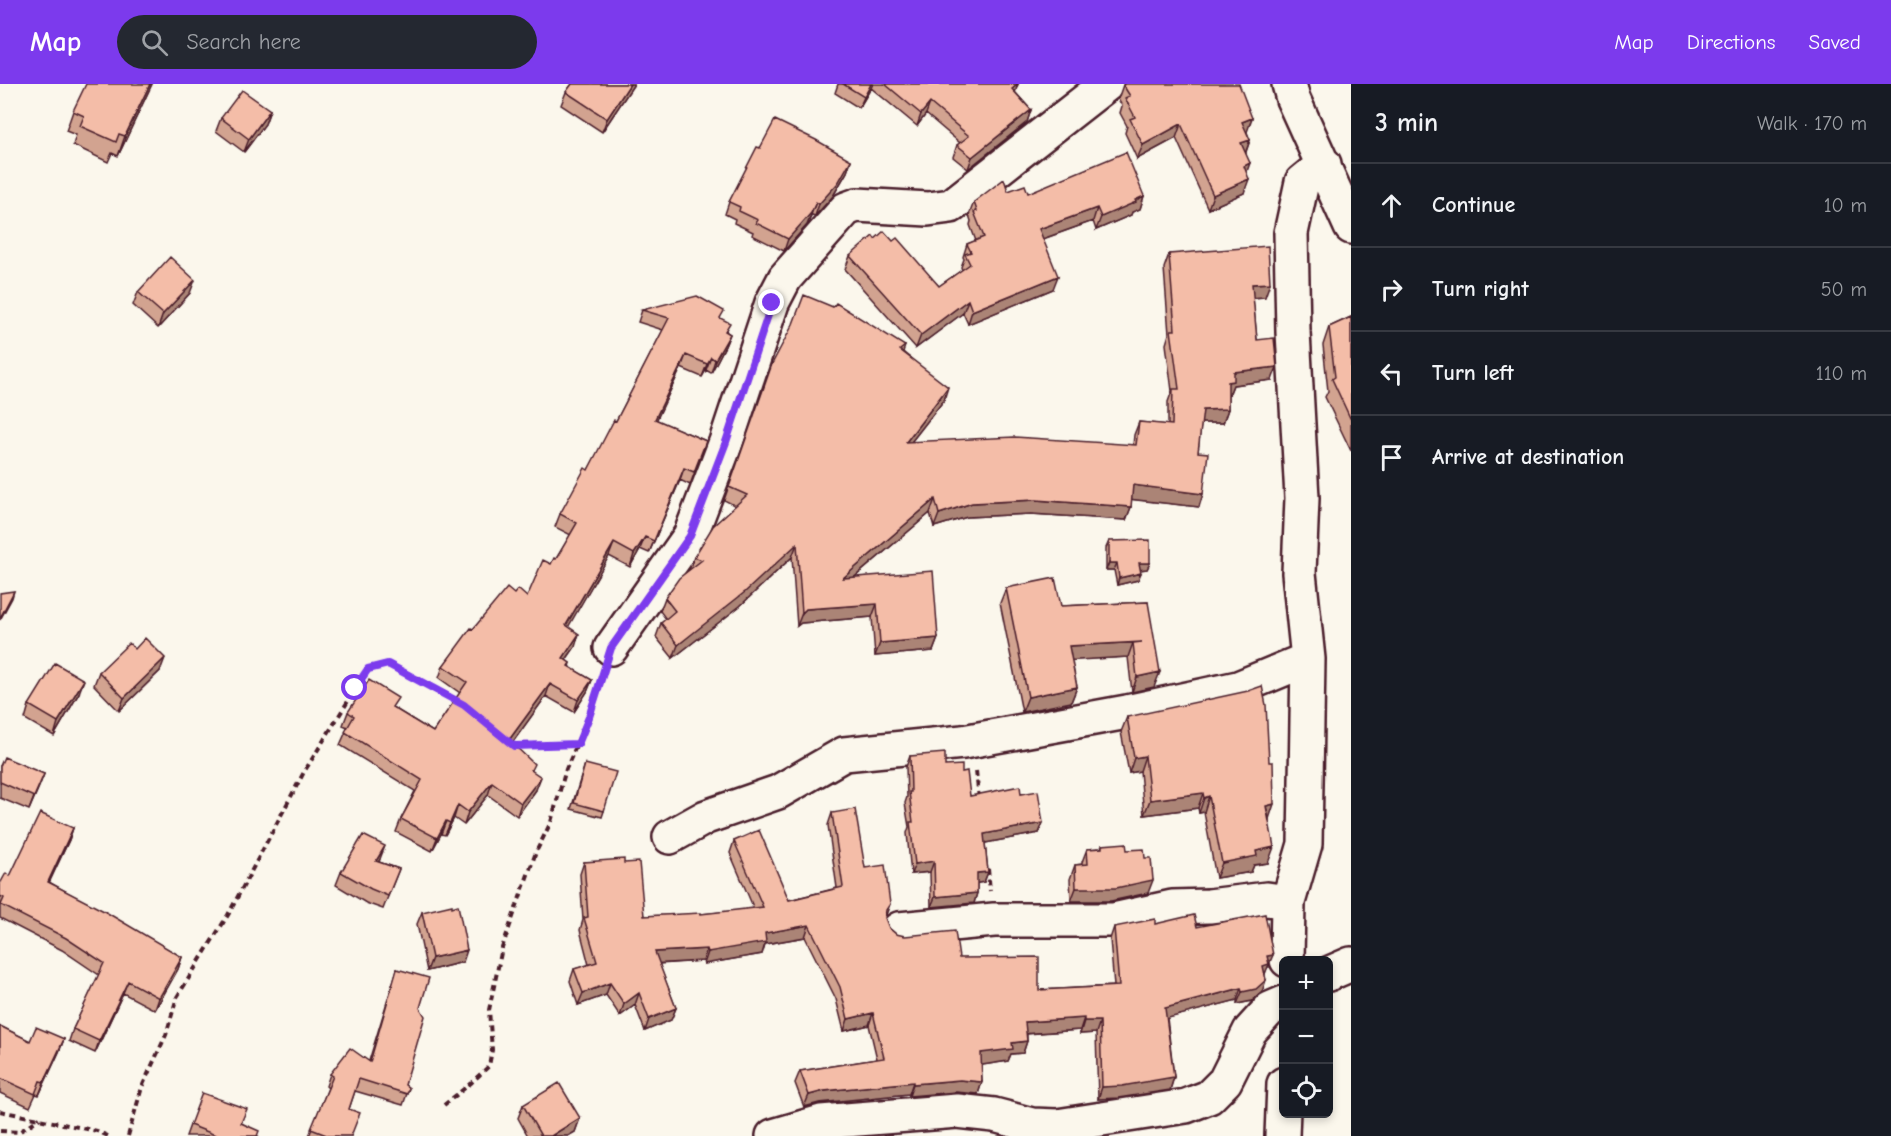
<!DOCTYPE html>
<html lang="en">
<head>
<meta charset="utf-8">
<style>
	:root { --surface:#171b24; --page:#242831; --text:#f1f3f6; --muted:#9ea1a6; --line:#363941; --accent:#7c3aed }
	body { margin:0; font-family:"Comic Neue",sans-serif; background:var(--page); color:var(--text) }
	.controls { position:absolute; right:18px; bottom:18px; display:grid; overflow:hidden; border-radius:9px; box-shadow:0 3px 9px #0003 }
	.controls button { width:54px; height:54px; display:grid; place-items:center; padding:0; border:0; border-bottom:2px solid var(--line); background:var(--surface); color:var(--text); font:30px sans-serif }
	.stop { position:absolute; width:18px; height:18px; margin:-14px; border:4px solid #7c3aed; border-radius:50%; background:#fff }
	.stop.end { background:#7c3aed; border-color:#fff; box-shadow:0 2px 6px #0008 }
	.list { margin:0; padding:0; list-style:none }
	h2 { display:flex; justify-content:space-between; align-items:center; height:78px; margin:0; padding:0 24px; font-size:26px }
	h2 small { font-size:20px; font-weight:400; color:var(--muted) }
	.list li { display:grid; grid-template-columns:39px 1fr auto; gap:18px; align-items:center; box-sizing:border-box; height:84px; padding:0 24px; border-top:2px solid var(--line) }
	.list b { display:block; font-size:22px; white-space:nowrap }
	.list em { font-size:20px; font-style:normal; color:var(--muted) }
	.icon { flex:none; width:33px; height:33px; fill:none; stroke:currentColor; stroke-width:2; stroke-linecap:round; stroke-linejoin:round }
	.map { position:relative; flex:none; width:1351px; height:1052px; overflow:hidden }
	header { display:flex; align-items:center; gap:36px; box-sizing:border-box; height:84px; padding:0 30px; background:var(--accent); color:#fff }
	header strong { font-size:28px }
	nav { display:flex; gap:33px; margin-inline-start:auto; font-size:21px }
	.search { width:420px; height:54px; background:var(--page); display:flex; align-items:center; gap:15px; box-sizing:border-box; padding:0 21px; border-radius:33px; color:var(--muted); font-size:22px }
	main { display:flex }
	aside { flex:1; background:var(--surface) }
	.map>svg:first-child { display:block }
	.lines { fill:none; stroke-linecap:round; stroke-linejoin:round }
	.minor-casing { stroke:#4a1f2b; stroke-width:38 }
	.path { stroke:#4a1f2b; stroke-width:4; stroke-dasharray:6 4.5; stroke-linecap:butt }
	.minor { stroke:#fbf7ec; stroke-width:33 }
	.wall { fill:#d2a390; stroke:#4a1f2b; stroke-width:1.5 }
	.shaded-wall { fill:#ab8476; stroke:#4a1f2b; stroke-width:1.5 }
	.building { fill:#f4bda8; stroke:#4a1f2b; stroke-width:1.5 }
	.route { stroke:#7c3aed; stroke-width:8 }
</style>
</head>
<body>
<header>
<strong>Map</strong>
<div class="search"><svg class="icon" aria-label="search" viewBox="0 0 24 24"><circle cx="10" cy="10" r="6"/><path d="M15 15l6 6"/></svg>Search here</div>
<nav><a>Map</a><a>Directions</a><a>Saved</a></nav>
</header>
<main>
<div class="map">
<svg width="1351" height="1052" viewBox="0 0 1351 1052">
	<rect width="100%" height="100%" fill="#fbf7ec"/>
	<filter id="ink" filterUnits="userSpaceOnUse"><feTurbulence type="fractalNoise" baseFrequency=".0167" numOctaves="2"/><feDisplacementMap in="SourceGraphic" scale="12" xChannelSelector="R" yChannelSelector="G"/><feConvolveMatrix kernelMatrix="1 2 1 2 8 2 1 2 1" color-interpolation-filters="sRGB"/></filter>
	<g filter="url(#ink)">
		<g class="lines">
			<g class="minor-casing">
				<path id="minor" d="M 1289,0 L 1293,15 L 1351,143
					M 611,564 L 690,452 L 726,358 L 772,219 L 785,194 L 846,125 L 857,121 L 928,125 L 951,122 L 1107,0
					M 670,753 L 706,733 L 778,708 L 844,670 L 963,658 L 1127,628 L 1238,604 L 1308,575
					M 899,845 L 994,836 L 1113,836 L 1172,823 L 1209,822 L 1267,815 L 1288,818
					M 1287,876 L 1288,818 L 1305,760 L 1308,575 L 1299,489 L 1302,414 L 1293,248 L 1291,149 L 1302,98 L 1324,80
					M 1328,890 L 1351,880
					M 773,1052 L 821,1038 L 957,1027 L 994,1031 L 1032,1041 L 1057,1042 L 1186,1022 L 1209,1013 L 1225,997 L 1250,947 L 1270,925 L 1284,919
					M 1282,1052 L 1284,1000"/>
			</g>
			<path class="path" d="M 513,661 L 578,660
				M 976,687 L 979,715
				M 988,785 L 990,807
				M 444,1021 L 471,999 L 489,982 L 492,966 L 489,926 L 502,864 L 536,768 L 551,738 L 566,685 L 589,633 L 602,594
				M 0,1027 L 97,1047 L 108,1052
				M 0,1047 L 19,1048 L 40,1034
				M 128,1052 L 142,1003 L 166,951 L 177,913 L 228,831 L 304,688 L 368,585 L 388,580 L 458,617"/>
			<use href="#minor" class="minor"/>
		</g>
		<path class="wall" d="M 152,0 L 118,72 L 112,69 L 108,78 L 73,61 L 76,51 L 66,47 L 73,27 Z
			M 572,0 L 634,0 L 602,48 L 561,21 L 566,8 Z
			M 838,0 L 1018,0 L 1015,8 L 1031,26 L 1027,38 L 968,85 L 953,73 L 957,61 L 960,59 L 926,30 L 917,42 L 871,4 L 859,24 L 835,9 Z
			M 1123,1 L 1247,48 L 1250,56 L 1246,68 L 1247,89 L 1244,109 L 1208,125 L 1176,54 L 1137,75 L 1125,49 L 1127,42 L 1120,29 L 1122,22 L 1118,15 Z
			M 270,26 L 265,40 L 244,68 L 216,47 L 221,34 Z
			M 760,64 L 851,76 L 847,88 L 833,112 L 815,132 L 812,131 L 807,141 L 784,167 L 752,151 L 753,148 L 734,139 L 735,135 L 725,130 L 729,118 Z
			M 1008,107 L 1028,109 L 1144,112 L 1140,125 L 1132,128 L 1131,131 L 1096,146 L 1093,137 L 1043,155 L 1053,205 L 968,240 L 963,229 L 916,264 L 845,185 L 850,172 L 875,155 L 893,157 L 939,202 L 962,186 L 961,183 L 964,175 L 963,173 L 967,160 L 976,157 L 970,141 L 971,137 L 969,131 L 974,118 Z
			M 1169,170 L 1265,213 L 1253,214 L 1257,256 L 1272,296 L 1233,301 L 1229,311 L 1228,311 L 1228,325 L 1223,339 L 1201,339 L 1198,368 L 1199,423 L 1131,415 L 1131,423 L 1126,436 L 1031,430 L 967,433 L 934,443 L 930,429 L 855,493 L 938,554 L 933,567 L 875,572 L 872,533 L 801,539 L 797,542 L 792,473 L 740,522 L 673,574 L 656,553 L 661,539 L 666,535 L 660,527 L 665,514 L 689,486 L 694,473 L 736,422 L 724,416 L 772,280 L 905,262 L 903,268 L 944,316 L 911,358 L 1133,361 L 1134,351 L 1139,338 L 1168,341 L 1168,318 L 1172,307 L 1166,260 L 1169,250 L 1164,184 Z
			M 138,208 L 190,209 L 158,244 L 133,221 Z
			M 642,226 L 721,235 L 727,248 L 730,250 L 725,262 L 711,289 L 706,286 L 702,293 L 681,284 L 656,336 L 706,357 L 690,401 L 680,396 L 649,469 L 640,465 L 630,483 L 609,472 L 568,542 L 575,563 L 566,576 L 570,579 L 569,583 L 592,596 L 587,608 L 574,628 L 546,612 L 512,659 L 532,687 L 536,706 L 517,732 L 488,711 L 464,741 L 454,734 L 445,751 L 441,750 L 432,767 L 396,748 L 401,735 L 415,707 L 340,661 L 348,643 L 343,641 L 348,628 L 394,624 L 433,648 L 460,609 L 439,594 L 443,582 L 473,545 L 514,510 L 527,513 L 551,480 L 556,475 L 571,451 L 555,443 L 560,430 L 588,386 L 616,337 L 663,246 L 638,238 Z
			M 1351,233 L 1351,367 L 1325,313 L 1328,307 L 1323,261 L 1329,243 Z
			M 1109,457 L 1150,479 L 1147,485 L 1140,486 L 1138,496 L 1117,501 L 1114,486 L 1106,486 L 1106,464 Z
			M 1006,504 L 1061,522 L 1148,518 L 1154,603 L 1132,608 L 1128,573 L 1071,576 L 1077,603 L 1071,618 L 1022,628 L 1000,519 Z
			M 135,565 L 160,587 L 119,627 L 94,601 L 99,588 Z
			M 79,609 L 54,652 L 25,635 L 29,621 Z
			M 1127,633 L 1269,735 L 1268,779 L 1254,781 L 1251,788 L 1216,794 L 1204,728 L 1199,729 L 1198,724 L 1144,731 L 1140,687 L 1129,689 L 1121,648 Z
			M 910,672 L 945,682 L 962,688 L 970,712 L 1021,710 L 1039,749 L 985,759 L 988,788 L 984,798 L 977,799 L 977,809 L 974,819 L 931,823 L 930,788 L 911,790 L 907,749 L 909,743 L 905,719 L 907,713 L 906,683 Z
			M 585,680 L 604,727 L 602,733 L 571,725 Z
			M 0,682 L 44,690 L 29,726 L 0,714 Z
			M 832,729 L 865,784 L 890,820 L 885,834 L 889,844 L 896,850 L 1039,906 L 1114,902 L 1110,855 L 1114,843 L 1155,840 L 1197,843 L 1268,883 L 1267,883 L 1265,890 L 1262,908 L 1252,917 L 1237,920 L 1237,916 L 1167,934 L 1174,993 L 1170,1006 L 1118,1014 L 1098,1015 L 1096,949 L 1080,950 L 1080,946 L 1027,950 L 1027,957 L 1023,969 L 1011,970 L 1008,977 L 981,981 L 982,998 L 978,1010 L 956,1008 L 909,1012 L 909,1010 L 819,1019 L 804,1023 L 795,999 L 800,987 L 877,975 L 869,941 L 844,947 L 836,915 L 805,853 L 765,860 L 762,870 L 704,880 L 703,877 L 659,880 L 676,924 L 671,936 L 645,947 L 635,921 L 620,932 L 606,911 L 578,921 L 570,897 L 574,885 L 589,881 L 580,846 L 583,836 L 580,790 L 584,778 L 624,779 L 644,832 L 701,830 L 754,825 L 730,769 L 734,757 L 789,816 L 837,804 L 828,741 Z
			M 73,744 L 69,756 L 49,798 L 182,873 L 178,885 L 155,926 L 123,909 L 95,969 L 69,957 L 73,945 L 99,891 L 62,866 L 0,834 L 0,800 Z
			M 1102,761 L 1127,766 L 1148,809 L 1111,817 L 1071,817 L 1070,795 L 1075,781 L 1082,780 L 1082,778 L 1087,765 L 1101,764 Z
			M 380,775 L 379,778 L 399,785 L 383,825 L 366,819 L 336,801 L 341,788 Z
			M 422,828 L 463,878 L 427,887 L 417,840 Z
			M 397,885 L 420,924 L 405,1001 L 409,1004 L 403,1021 L 355,1007 L 349,1025 L 352,1052 L 309,1052 L 328,1004 L 326,1002 L 330,990 L 369,977 Z
			M 0,942 L 30,957 L 64,955 L 59,968 L 39,1011 L 36,1010 L 30,1023 L 0,1009 Z
			M 523,1021 L 580,1034 L 575,1048 L 568,1052 L 528,1052 L 518,1034 Z
			M 242,1039 L 258,1052 L 186,1052 L 190,1041 Z"/>
		<path class="shaded-wall" d="M 150,0 L 152,0 L 118,72 L 125,52 Z
			M 630,0 L 634,0 L 602,48 L 607,35 Z
			M 871,0 L 873,0 L 871,4 L 859,24 L 864,13 Z
			M 1018,0 L 1014,12 L 1012,5 Z
			M 930,19 L 926,30 L 917,42 L 921,30 Z
			M 270,26 L 265,40 L 244,68 L 249,55 Z
			M 1031,26 L 1027,38 L 968,85 L 972,73 Z
			M 1252,34 L 1247,48 L 1237,52 L 1242,38 Z
			M 1181,40 L 1176,54 L 1137,75 L 1143,61 Z
			M 1250,56 L 1245,70 L 1241,59 Z
			M 851,76 L 847,88 L 833,112 L 815,132 L 819,120 Z
			M 1250,79 L 1245,93 L 1244,82 Z
			M 1249,95 L 1244,109 L 1208,125 L 1213,111 Z
			M 1144,112 L 1140,125 L 1132,128 L 1131,131 L 1096,146 L 1101,133 Z
			M 816,118 L 807,141 L 784,167 L 788,155 Z
			M 1097,124 L 1093,137 L 1034,158 L 1039,145 Z
			M 1058,192 L 1053,205 L 968,240 L 972,227 Z
			M 195,196 L 190,209 L 158,244 L 163,230 Z
			M 1270,199 L 1265,213 L 1247,214 L 1252,200 Z
			M 968,216 L 963,229 L 916,264 L 921,251 Z
			M 730,250 L 725,262 L 711,289 L 715,276 Z
			M 686,271 L 681,284 L 651,348 L 655,335 Z
			M 711,273 L 706,286 L 702,293 L 707,280 Z
			M 1277,283 L 1272,296 L 1233,301 L 1229,311 L 1223,311 L 1228,298 L 1234,288 Z
			M 948,303 L 944,316 L 901,371 L 906,358 Z
			M 1228,325 L 1223,339 L 1198,339 L 1203,326 Z
			M 684,384 L 680,396 L 649,469 L 654,457 Z
			M 1133,401 L 1203,410 L 1199,423 L 1128,415 Z
			M 935,415 L 930,429 L 838,507 L 843,494 Z
			M 1036,416 L 1131,423 L 1126,436 L 1031,430 L 967,433 L 934,443 L 939,430 L 972,419 Z
			M 645,453 L 640,465 L 630,483 L 634,470 Z
			M 614,459 L 609,472 L 562,554 L 566,541 Z
			M 797,460 L 792,473 L 740,522 L 673,574 L 678,561 Z
			M 1109,479 L 1117,479 L 1114,486 L 1106,486 Z
			M 1139,479 L 1150,479 L 1147,485 L 1137,486 Z
			M 1141,489 L 1138,496 L 1117,501 L 1119,494 Z
			M 14,507 L 12,514 L 0,536 L 0,534 Z
			M 877,520 L 872,533 L 801,539 L 797,542 L 802,529 L 806,525 Z
			M 579,550 L 575,563 L 558,587 L 563,574 Z
			M 938,554 L 933,567 L 875,572 L 880,559 Z
			M 1142,558 L 1133,559 L 1128,573 L 1063,577 L 1069,562 Z
			M 165,574 L 160,587 L 119,627 L 124,614 Z
			M 1160,588 L 1154,603 L 1132,608 L 1137,593 Z
			M 84,596 L 79,609 L 54,652 L 58,638 Z
			M 592,596 L 587,608 L 574,628 L 578,616 Z
			M 550,600 L 546,612 L 505,669 L 509,656 Z
			M 1077,603 L 1071,618 L 1022,628 L 1028,613 Z
			M 1145,672 L 1140,687 L 1129,689 L 1134,674 Z
			M 44,690 L 39,703 L 29,726 L 34,713 Z
			M 541,693 L 536,706 L 517,732 L 521,719 Z
			M 492,698 L 488,711 L 464,741 L 468,728 Z
			M 1203,709 L 1198,724 L 1144,731 L 1150,716 Z
			M 1209,712 L 1204,728 L 1199,729 L 1204,714 Z
			M 1274,720 L 1269,735 L 1266,722 Z
			M 458,721 L 454,734 L 445,751 L 450,739 Z
			M 446,737 L 441,750 L 432,767 L 437,754 Z
			M 1043,739 L 1039,749 L 980,760 L 984,750 Z
			M 73,744 L 69,756 L 44,810 L 48,798 Z
			M 385,762 L 380,775 L 372,790 L 376,777 Z
			M 1274,763 L 1268,779 L 1254,781 L 1251,788 L 1216,794 L 1222,779 L 1256,767 Z
			M 934,777 L 930,788 L 911,790 L 915,780 Z
			M 988,788 L 984,798 L 973,800 L 977,789 Z
			M 1153,796 L 1148,809 L 1111,817 L 1071,817 L 1076,804 Z
			M 977,809 L 974,819 L 931,823 L 935,813 Z
			M 809,841 L 805,853 L 765,860 L 762,870 L 704,880 L 708,868 L 765,849 Z
			M 707,865 L 703,877 L 650,880 L 655,868 Z
			M 467,866 L 463,878 L 427,887 L 432,874 Z
			M 1273,871 L 1264,892 L 1259,894 L 1267,872 Z
			M 182,873 L 178,885 L 155,926 L 159,914 Z
			M 1266,896 L 1262,908 L 1252,917 L 1237,920 L 1242,908 Z
			M 128,897 L 123,909 L 95,969 L 99,957 Z
			M 610,899 L 606,911 L 578,921 L 583,909 Z
			M 1241,904 L 1237,916 L 1161,936 L 1165,924 Z
			M 639,909 L 635,921 L 620,932 L 624,920 Z
			M 676,924 L 671,936 L 645,947 L 649,935 Z
			M 873,929 L 869,941 L 844,947 L 848,935 Z
			M 1084,934 L 1080,946 L 1021,950 L 1025,938 Z
			M 1084,937 L 1100,937 L 1096,949 L 1080,950 Z
			M 64,955 L 59,968 L 39,1011 L 44,998 Z
			M 1027,957 L 1023,969 L 1011,970 L 1008,977 L 976,982 L 981,969 L 1012,959 Z
			M 1174,993 L 1170,1006 L 1118,1014 L 1098,1015 L 1102,1003 Z
			M 960,996 L 982,998 L 978,1010 L 956,1008 L 909,1012 L 913,1000 Z
			M 913,998 L 909,1010 L 819,1019 L 804,1023 L 809,1011 L 824,1007 Z
			M 580,1034 L 575,1048 L 568,1052 L 551,1052 Z"/>
		<path class="building" d="M 86,0 L 150,0 L 125,52 L 119,50 L 116,58 L 80,42 L 84,32 L 73,27 Z
			M 572,0 L 630,0 L 607,35 L 566,8 Z
			M 843,0 L 871,0 L 864,13 Z
			M 885,0 L 1018,0 L 1012,5 L 1031,26 L 972,73 L 957,61 L 969,52 L 930,19 L 921,30 Z
			M 1124,0 L 1239,0 L 1252,34 L 1242,38 L 1250,56 L 1241,59 L 1250,79 L 1244,82 L 1249,95 L 1213,111 L 1181,40 L 1143,61 L 1130,35 L 1135,33 L 1125,14 L 1130,12 L 1123,1 Z
			M 242,6 L 270,26 L 249,55 L 221,34 Z
			M 775,36 L 816,56 L 851,76 L 838,99 L 819,120 L 816,118 L 811,129 L 788,155 L 756,139 L 758,136 L 739,127 L 740,123 L 729,118 L 757,63 L 760,64 Z
			M 1126,68 L 1144,112 L 1135,116 L 1136,118 L 1101,133 L 1097,124 L 1039,145 L 1058,192 L 972,227 L 968,216 L 921,251 L 850,172 L 873,152 L 875,155 L 884,147 L 893,157 L 897,154 L 939,202 L 970,180 L 965,170 L 971,168 L 967,160 L 984,153 L 974,128 L 977,127 L 974,118 L 1004,95 L 1008,107 L 1025,101 L 1028,109 Z
			M 1268,162 L 1270,199 L 1252,200 L 1257,256 L 1274,254 L 1277,283 L 1234,288 L 1234,297 L 1228,298 L 1228,325 L 1203,326 L 1198,368 L 1208,369 L 1203,410 L 1133,401 L 1131,423 L 1036,416 L 972,419 L 939,430 L 935,415 L 843,494 L 933,487 L 938,554 L 880,559 L 877,520 L 806,525 L 802,529 L 797,460 L 745,508 L 678,561 L 661,539 L 675,527 L 665,514 L 679,494 L 702,476 L 694,473 L 713,442 L 747,411 L 729,403 L 772,280 L 793,240 L 804,211 L 833,223 L 836,219 L 905,262 L 900,266 L 948,303 L 906,358 L 1015,353 L 1136,361 L 1139,338 L 1172,341 L 1173,305 L 1179,305 L 1171,246 L 1175,246 L 1169,170 Z
			M 170,173 L 195,196 L 163,230 L 138,208 Z
			M 697,212 L 724,227 L 720,234 L 730,239 L 725,247 L 730,250 L 715,276 L 711,273 L 707,280 L 686,271 L 655,335 L 706,357 L 694,388 L 684,384 L 654,457 L 645,453 L 634,470 L 614,459 L 566,541 L 579,550 L 563,574 L 570,579 L 568,582 L 592,596 L 578,616 L 550,600 L 509,656 L 534,680 L 531,686 L 541,693 L 521,719 L 492,698 L 468,728 L 458,721 L 450,739 L 446,737 L 437,754 L 401,735 L 422,696 L 345,648 L 354,632 L 348,628 L 369,596 L 398,614 L 392,623 L 433,648 L 467,598 L 443,582 L 471,544 L 473,545 L 507,504 L 514,510 L 518,505 L 527,513 L 543,476 L 551,480 L 554,474 L 556,475 L 577,439 L 560,430 L 585,384 L 588,386 L 614,336 L 616,337 L 669,234 L 642,226 Z
			M 1351,233 L 1351,336 L 1332,295 L 1335,293 L 1329,243 Z
			M 1150,456 L 1150,479 L 1139,479 L 1141,489 L 1119,494 L 1117,479 L 1109,479 L 1109,457 Z
			M 1055,494 L 1061,522 L 1148,518 L 1160,588 L 1137,593 L 1133,559 L 1142,558 L 1069,562 L 1077,603 L 1028,613 L 1006,504 Z
			M 14,507 L 0,534 L 0,509 Z
			M 145,554 L 165,574 L 124,614 L 99,588 L 129,559 L 135,565 Z
			M 55,579 L 84,596 L 58,638 L 29,621 Z
			M 1262,602 L 1266,621 L 1269,678 L 1273,678 L 1274,720 L 1266,722 L 1274,763 L 1256,767 L 1257,772 L 1222,779 L 1209,712 L 1204,714 L 1203,709 L 1150,716 L 1145,672 L 1134,674 L 1127,633 L 1248,607 Z
			M 945,669 L 945,682 L 962,681 L 962,688 L 967,687 L 970,712 L 1020,702 L 1021,710 L 1038,707 L 1043,739 L 984,750 L 988,788 L 977,789 L 977,809 L 935,813 L 934,777 L 915,780 L 910,738 L 913,738 L 909,708 L 911,708 L 910,672 Z
			M 4,673 L 44,690 L 34,713 L 0,698 L 0,682 Z
			M 585,680 L 616,688 L 604,727 L 574,719 Z
			M 855,725 L 865,784 L 885,781 L 890,820 L 886,826 L 885,834 L 889,844 L 896,850 L 905,852 L 955,847 L 959,874 L 1039,873 L 1039,906 L 1119,902 L 1114,843 L 1155,835 L 1155,840 L 1194,831 L 1197,843 L 1265,830 L 1273,871 L 1267,872 L 1269,880 L 1263,882 L 1266,896 L 1256,905 L 1242,908 L 1241,904 L 1165,924 L 1174,993 L 1122,1002 L 1102,1003 L 1100,937 L 1084,937 L 1084,934 L 1025,938 L 1027,957 L 1012,959 L 1013,965 L 981,969 L 982,998 L 960,996 L 913,1000 L 913,998 L 824,1007 L 809,1011 L 800,987 L 884,974 L 873,929 L 848,935 L 840,903 L 809,841 L 765,849 L 766,858 L 708,868 L 707,865 L 655,868 L 676,924 L 649,935 L 639,909 L 624,920 L 610,899 L 583,909 L 574,885 L 597,878 L 584,834 L 588,833 L 584,778 L 624,775 L 624,779 L 639,778 L 644,832 L 701,829 L 701,830 L 763,823 L 734,757 L 759,746 L 789,816 L 843,803 L 832,729 Z
			M 40,729 L 73,744 L 48,798 L 104,827 L 182,873 L 159,914 L 128,897 L 99,957 L 73,945 L 104,879 L 66,854 L 1,821 L 4,814 L 0,812 L 0,800 L 6,789 L 10,792 Z
			M 363,751 L 385,762 L 376,777 L 399,785 L 388,812 L 371,805 L 341,788 Z
			M 1126,759 L 1127,766 L 1144,765 L 1145,774 L 1151,774 L 1153,796 L 1116,804 L 1076,804 L 1075,781 L 1088,780 L 1087,765 L 1102,764 L 1102,761 Z
			M 452,821 L 452,823 L 458,821 L 467,866 L 432,874 L 422,828 Z
			M 397,885 L 429,894 L 420,924 L 425,932 L 405,1001 L 409,1004 L 407,1010 L 359,995 L 349,1025 L 360,1029 L 351,1052 L 329,1052 L 311,1045 L 333,992 L 330,990 L 350,964 L 370,978 Z
			M 0,942 L 30,957 L 36,943 L 64,955 L 44,998 L 40,997 L 35,1010 L 0,994 Z
			M 559,999 L 580,1034 L 551,1052 L 541,1052 L 523,1021 Z
			M 202,1009 L 247,1025 L 241,1039 L 259,1047 L 257,1052 L 218,1052 L 190,1041 Z"/>
	</g>
	<g class="lines" filter="url(#ink)">
		<path class="route" d="M 355,604 L 368,585 L 388,580 L 464,621 L 514,662 L 578,660 L 589,633 L 611,564 L 690,452 L 726,358 L 772,219"/>
	</g>
</svg>
<div class="controls">
<button>+</button>
<button>−</button>
<button><svg class="icon" aria-label="locate" viewBox="0 0 24 24"><circle cx="12" cy="12" r="6"/><path d="M12 2v4M12 18v4M2 12h4M18 12h4"/></svg></button>
</div>
<div class="stop" style="left:355px;top:604px"></div>
<div class="stop end" style="left:772px;top:219px"></div>
</div>
<aside>
<h2>3 min<small>Walk · 170 m</small></h2>
<ul class="list">
<li><svg class="icon" aria-label="ahead" viewBox="0 0 24 24"><path d="M12 20V5M6 11l6-6 6 6"/></svg><div><b>Continue</b></div><em>10 m</em></li>
<li><svg class="icon" aria-label="right" viewBox="0 0 24 24"><path d="M7 20v-9h11M14 6l5 5-5 5"/></svg><div><b>Turn right</b></div><em>50 m</em></li>
<li><svg class="icon" aria-label="left" viewBox="0 0 24 24"><path d="M17 20v-9H6M10 6l-5 5 5 5"/></svg><div><b>Turn left</b></div><em>110 m</em></li>
<li><svg class="icon" aria-label="arrive" viewBox="0 0 24 24"><path d="M6 21V4h12l-3 4 3 4H6"/></svg><div><b>Arrive at destination</b></div></li>
</ul>
</aside>
</main>
</body>
</html>
